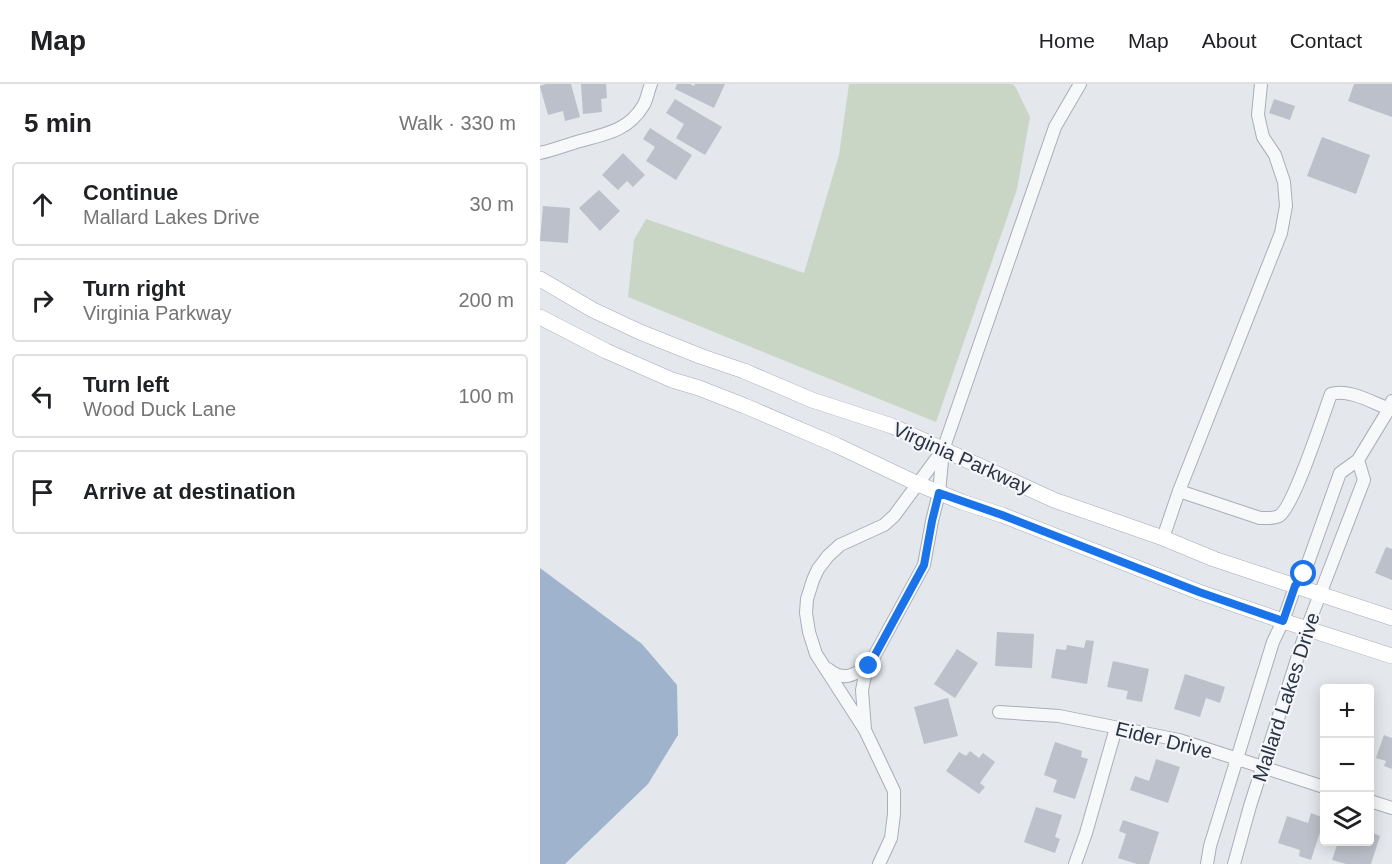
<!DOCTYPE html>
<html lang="en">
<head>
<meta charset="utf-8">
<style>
	:root { --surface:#fff; --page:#f2f2f2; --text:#202124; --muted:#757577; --line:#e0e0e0 }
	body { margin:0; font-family:Helvetica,sans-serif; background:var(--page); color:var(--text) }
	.controls { position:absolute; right:18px; bottom:18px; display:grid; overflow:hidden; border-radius:6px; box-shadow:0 3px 15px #0003 }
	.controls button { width:54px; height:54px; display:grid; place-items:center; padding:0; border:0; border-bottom:2px solid var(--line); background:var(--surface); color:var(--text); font:30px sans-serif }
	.stop { position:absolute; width:18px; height:18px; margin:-14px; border:4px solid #1a73e8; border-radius:50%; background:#fff }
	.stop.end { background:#1a73e8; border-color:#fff; box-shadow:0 2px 6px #0008 }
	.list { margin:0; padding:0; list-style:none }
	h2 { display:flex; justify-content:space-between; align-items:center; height:78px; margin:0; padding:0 24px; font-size:26px }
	h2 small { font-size:20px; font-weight:400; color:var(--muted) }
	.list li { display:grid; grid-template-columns:39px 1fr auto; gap:18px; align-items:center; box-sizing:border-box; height:84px; margin:0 12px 12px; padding:0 12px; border:2px solid var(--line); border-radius:6px }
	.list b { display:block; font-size:22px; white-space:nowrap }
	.list p { margin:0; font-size:20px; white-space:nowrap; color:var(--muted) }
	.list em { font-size:20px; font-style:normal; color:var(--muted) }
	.icon { flex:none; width:33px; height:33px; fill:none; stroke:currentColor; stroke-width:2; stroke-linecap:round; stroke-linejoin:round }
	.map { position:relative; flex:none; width:852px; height:780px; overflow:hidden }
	header { display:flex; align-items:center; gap:36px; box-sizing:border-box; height:84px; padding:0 30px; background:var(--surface); border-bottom:2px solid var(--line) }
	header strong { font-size:28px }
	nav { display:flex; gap:33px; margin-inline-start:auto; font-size:21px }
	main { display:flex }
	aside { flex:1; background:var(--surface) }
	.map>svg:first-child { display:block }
	.green { fill:#c9d6c5 }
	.water { fill:#9fb4cc }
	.building { fill:#bbc0ca }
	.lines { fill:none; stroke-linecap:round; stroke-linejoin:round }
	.minor-casing { stroke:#a9aeb7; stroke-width:14 }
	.major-casing { stroke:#a3abb8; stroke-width:16 }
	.minor { stroke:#f7f8fa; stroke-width:12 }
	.major { stroke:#fff; stroke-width:15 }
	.route { stroke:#1a73e8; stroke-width:8 }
	.labels { text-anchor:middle; stroke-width:4.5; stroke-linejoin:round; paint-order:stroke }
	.street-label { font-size:20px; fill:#2b3445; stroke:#f4f6f9 }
</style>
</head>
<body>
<header>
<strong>Map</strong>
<nav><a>Home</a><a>Map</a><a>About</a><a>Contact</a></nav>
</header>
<main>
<aside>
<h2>5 min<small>Walk · 330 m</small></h2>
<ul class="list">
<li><svg class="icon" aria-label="ahead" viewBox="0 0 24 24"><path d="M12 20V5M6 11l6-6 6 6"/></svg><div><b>Continue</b><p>Mallard Lakes Drive</p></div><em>30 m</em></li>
<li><svg class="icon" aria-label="right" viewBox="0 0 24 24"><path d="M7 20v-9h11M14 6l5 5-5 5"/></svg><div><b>Turn right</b><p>Virginia Parkway</p></div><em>200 m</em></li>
<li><svg class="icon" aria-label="left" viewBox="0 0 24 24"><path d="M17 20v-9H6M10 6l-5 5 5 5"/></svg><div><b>Turn left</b><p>Wood Duck Lane</p></div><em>100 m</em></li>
<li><svg class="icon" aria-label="arrive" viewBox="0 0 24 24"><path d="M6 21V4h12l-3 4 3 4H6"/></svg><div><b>Arrive at destination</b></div></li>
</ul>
</aside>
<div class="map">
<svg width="852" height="780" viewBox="0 0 852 780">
	<rect width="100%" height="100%" fill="#e4e7ec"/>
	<path class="green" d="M 309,0 L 472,0 L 475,2 L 490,33 L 477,105 L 396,338 L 88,213 L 94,156 L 106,135 L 264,189 L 299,71 Z"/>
	<path class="water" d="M 0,484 L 102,560 L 137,601 L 138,651 L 108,700 L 25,780 L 0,780 Z"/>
	<path class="building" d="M 6,0 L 31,0 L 40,33 L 25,37 L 23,27 L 8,31 L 0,3 L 0,2 Z
		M 41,0 L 66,0 L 67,14 L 61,15 L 62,28 L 43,30 Z
		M 137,0 L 150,0 L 154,2 L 155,0 L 185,0 L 174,24 L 135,5 Z
		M 814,0 L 852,0 L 852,33 L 808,17 Z
		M 135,15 L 182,43 L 165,71 L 136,54 L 144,40 L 126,29 Z
		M 734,15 L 755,22 L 750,36 L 729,29 Z
		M 110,44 L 152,71 L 136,96 L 106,77 L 115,63 L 103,55 Z
		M 782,53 L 830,71 L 816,110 L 767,92 Z
		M 83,69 L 105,91 L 93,103 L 87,97 L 78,106 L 62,91 Z
		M 59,106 L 80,127 L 60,147 L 39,124 Z
		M 3,122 L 30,124 L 28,159 L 0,157 Z
		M 846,463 L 852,465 L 852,496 L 835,489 Z
		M 457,548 L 494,550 L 492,584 L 455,582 Z
		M 546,556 L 554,557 L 547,600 L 511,594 L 516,565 L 526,566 L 527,561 L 544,564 Z
		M 417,565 L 438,579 L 415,614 L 394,600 Z
		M 573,577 L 609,585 L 602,618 L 586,615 L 588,607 L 567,603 Z
		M 645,590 L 685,603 L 680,619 L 666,614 L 660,633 L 634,625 Z
		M 408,614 L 418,652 L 384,660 L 374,623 Z
		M 844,651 L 852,654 L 852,685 L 844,682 L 846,677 L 836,674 Z
		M 515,658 L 542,667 L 541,673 L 548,675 L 535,715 L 513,708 L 517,696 L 504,691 Z
		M 430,667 L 439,674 L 443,669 L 455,678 L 440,699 L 445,703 L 439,710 L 406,687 L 419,668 L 426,672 Z
		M 616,675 L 640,683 L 628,719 L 590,706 L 595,692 L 609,697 Z
		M 496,723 L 522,731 L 515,753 L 520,755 L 515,769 L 484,758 Z
		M 771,729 L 784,734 L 784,736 L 771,776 L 759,772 L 760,766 L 738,759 L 747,732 L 768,739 Z
		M 583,736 L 619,748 L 609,780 L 597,780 L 578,774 L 586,750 L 579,747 Z
		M 830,748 L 840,752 L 831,780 L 806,780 L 792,776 L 798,758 L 830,758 Z"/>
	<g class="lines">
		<g class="minor-casing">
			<path id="minor" d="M 0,69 C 14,66 26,61 40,57 C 65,50 88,47 103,22 C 107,16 108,7 111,0
				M 639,407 L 741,149 L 746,122 L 744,98 L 735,71 L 723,53 L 718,31 L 721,0
				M 623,454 L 639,407 L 720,434 C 726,434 733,435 739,432 C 754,423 783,331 791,310 C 809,304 835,320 852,326
				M 288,585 C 303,598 314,591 329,582
				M 459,628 L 519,632 L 639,656 L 784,703
				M 325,646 L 322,606 L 326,587 L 384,481 L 392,437 L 399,409 L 403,366 L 515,43 L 540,0
				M 830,717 L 852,724
				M 339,780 L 351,754 L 354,730 L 354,707 L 325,646 L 276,570 L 269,548 L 266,529 L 267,515 L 273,496 L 278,485 L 288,472 L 300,461 L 344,441 L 354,432 L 402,367
				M 535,780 L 546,749 L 576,644
				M 667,780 L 670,762 L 733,558 L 743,537 L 755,503 L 764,490 L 800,389 L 818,376 L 849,325 L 852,317
				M 694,780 L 710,722 L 767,544 L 824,396 L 818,376"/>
		</g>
		<g class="major-casing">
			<path id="major" d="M 0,195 L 53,226 L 100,248 L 160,272 L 204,287 L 272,316 L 352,342 L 514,416 L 623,454 L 674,475 L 852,534
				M 0,233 L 66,267 L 132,296 L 159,304 L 205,322 L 296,361 L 378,400 L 422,418 L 462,431 L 659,508 L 743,537 L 852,572"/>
		</g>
		<use href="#minor" class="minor"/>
		<use href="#major" class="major"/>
	</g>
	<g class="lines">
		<path class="route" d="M 329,582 L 384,481 L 392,437 L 399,409 L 462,431 L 659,508 L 743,537 L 755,502 L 764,490"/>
	</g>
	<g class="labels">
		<g class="street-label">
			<text transform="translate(422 374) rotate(24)" y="7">Virginia Parkway</text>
			<text transform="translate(746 613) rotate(-72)" y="7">Mallard Lakes Drive</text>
			<text transform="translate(624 656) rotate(14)" y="7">Eider Drive</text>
		</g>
	</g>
</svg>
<div class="controls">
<button>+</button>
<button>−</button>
<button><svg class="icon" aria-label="layers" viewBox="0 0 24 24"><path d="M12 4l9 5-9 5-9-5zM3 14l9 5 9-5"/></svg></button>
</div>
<div class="stop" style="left:764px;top:490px"></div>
<div class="stop end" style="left:329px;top:582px"></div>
</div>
</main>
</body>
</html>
